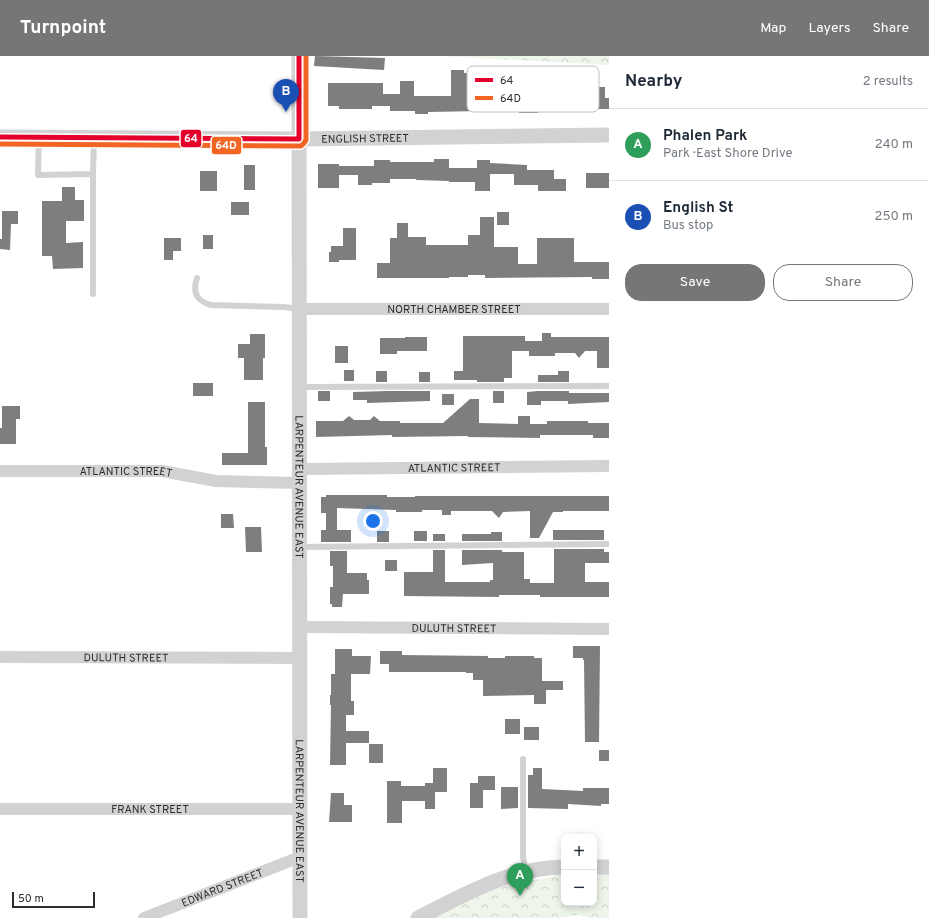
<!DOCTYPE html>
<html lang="en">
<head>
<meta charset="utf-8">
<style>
	:root { --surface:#fff; --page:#f2f2f3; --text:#1f2937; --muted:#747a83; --line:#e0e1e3; --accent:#767676 }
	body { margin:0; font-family:Overpass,sans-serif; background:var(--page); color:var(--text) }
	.controls { position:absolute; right:12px; bottom:12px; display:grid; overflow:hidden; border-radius:8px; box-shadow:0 2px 10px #0003 }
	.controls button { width:36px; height:36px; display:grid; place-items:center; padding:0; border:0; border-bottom:1px solid var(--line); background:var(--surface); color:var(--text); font:20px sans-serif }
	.scale { position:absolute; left:12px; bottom:10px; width:83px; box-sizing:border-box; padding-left:4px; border:2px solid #2d2d2d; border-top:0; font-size:11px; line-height:14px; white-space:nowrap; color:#2d2d2d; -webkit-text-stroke:3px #fff; paint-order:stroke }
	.you { position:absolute; left:373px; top:465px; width:14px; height:14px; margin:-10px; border:3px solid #fff; border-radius:50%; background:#1a73e8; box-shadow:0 0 0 6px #1a73e833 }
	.badge { display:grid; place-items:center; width:26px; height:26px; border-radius:50%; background:var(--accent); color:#fff; font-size:13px; font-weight:700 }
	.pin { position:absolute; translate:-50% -33px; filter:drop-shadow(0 1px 2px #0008) }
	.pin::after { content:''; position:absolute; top:21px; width:14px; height:12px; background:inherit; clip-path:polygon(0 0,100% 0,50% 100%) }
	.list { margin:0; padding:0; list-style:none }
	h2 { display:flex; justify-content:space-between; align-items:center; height:52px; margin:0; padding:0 16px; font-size:17px }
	h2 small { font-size:13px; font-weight:400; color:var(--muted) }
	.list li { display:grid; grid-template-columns:26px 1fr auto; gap:12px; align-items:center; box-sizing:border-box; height:72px; padding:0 16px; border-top:1px solid var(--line) }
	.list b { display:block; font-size:15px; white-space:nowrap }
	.list p { margin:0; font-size:13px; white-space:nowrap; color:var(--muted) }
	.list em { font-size:13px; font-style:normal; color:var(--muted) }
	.actions { display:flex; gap:8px; padding:12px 16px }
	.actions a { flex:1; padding:9px 0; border:1px solid var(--accent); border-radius:16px; text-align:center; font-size:14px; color:var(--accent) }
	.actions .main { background:var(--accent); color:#fff }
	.map { position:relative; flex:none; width:609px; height:862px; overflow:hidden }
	header { display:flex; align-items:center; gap:24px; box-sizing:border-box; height:56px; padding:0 20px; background:var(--accent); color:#fff }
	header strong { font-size:19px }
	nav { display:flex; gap:22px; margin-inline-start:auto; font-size:14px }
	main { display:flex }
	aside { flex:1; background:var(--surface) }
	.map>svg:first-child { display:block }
	.forest { fill:url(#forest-crowns) }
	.building { fill:#7e7e7e }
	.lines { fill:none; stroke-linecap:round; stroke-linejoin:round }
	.service { stroke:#d2d2d2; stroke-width:6 }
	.minor { stroke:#d2d2d2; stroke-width:12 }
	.tertiary { stroke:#d2d2d2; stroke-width:15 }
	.bus-1-casing { stroke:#fff; stroke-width:8 }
	.bus-2-casing { stroke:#fff; stroke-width:8 }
	.bus-1 { stroke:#e4002b; stroke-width:5 }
	.bus-2 { stroke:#f26522; stroke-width:5 }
	.labels { text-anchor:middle; stroke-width:4; stroke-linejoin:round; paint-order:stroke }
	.street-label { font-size:11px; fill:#2d2d2d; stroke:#fff }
	.key { fill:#fff; stroke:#c0c0c0; stroke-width:1 }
	.key-label { font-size:11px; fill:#2d2d2d }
	.line-badge { stroke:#fff; stroke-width:1.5 }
	.badge-label { font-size:11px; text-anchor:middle; font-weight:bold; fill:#fff }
</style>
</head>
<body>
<header>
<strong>Turnpoint</strong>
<nav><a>Map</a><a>Layers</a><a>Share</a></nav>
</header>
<main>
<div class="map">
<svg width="609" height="862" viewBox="0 0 609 862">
	<defs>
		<pattern id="forest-crowns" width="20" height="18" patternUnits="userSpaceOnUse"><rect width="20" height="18" fill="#eef5ea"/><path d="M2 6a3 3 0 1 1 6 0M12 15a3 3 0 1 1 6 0" fill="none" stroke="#ccd2c9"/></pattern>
	</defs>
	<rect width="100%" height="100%" fill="#fff"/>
	<path class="forest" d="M 443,0 L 609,0 L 609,9 Z
		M 594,814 L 609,816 L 609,862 L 591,862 L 578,859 L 558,862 L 432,862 L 490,833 L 564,818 L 564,847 L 594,847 Z"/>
	<path class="building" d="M 315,0 L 385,2 L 384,14 L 314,10 Z
		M 572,11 L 589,11 L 589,31 L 605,31 L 605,42 L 609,42 L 609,53 L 582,53 L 582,55 L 538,55 L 538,57 L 519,57 L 519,55 L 482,55 L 428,56 L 428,58 L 415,58 L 415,55 L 390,55 L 390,50 L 372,50 L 372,53 L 339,53 L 339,50 L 328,50 L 328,27 L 383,27 L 383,38 L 400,38 L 400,25 L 414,25 L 414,40 L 451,40 L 451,14 L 464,14 L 464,17 L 490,17 L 490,14 L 500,14 L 500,26 L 522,26 L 522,35 L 543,35 L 543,31 L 553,31 L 553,15 L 572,15 Z
		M 434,103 L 449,103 L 449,112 L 477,112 L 477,104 L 490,104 L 490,107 L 527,109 L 527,114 L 554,114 L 554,123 L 566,123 L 566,135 L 538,135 L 538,129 L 514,129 L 514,118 L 490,118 L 490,135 L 475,135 L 475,126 L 449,126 L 449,125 L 416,124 L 416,123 L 390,123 L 390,127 L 372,127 L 372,129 L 358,129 L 358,119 L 339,119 L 339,132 L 318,132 L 318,108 L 339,108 L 339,110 L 374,110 L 374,104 L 390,104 L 390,106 L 434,106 Z
		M 244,109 L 255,109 L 255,134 L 244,134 Z
		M 200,115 L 217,115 L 217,135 L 200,135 Z
		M 586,117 L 609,117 L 609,132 L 586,132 Z
		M 62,131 L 75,131 L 75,144 L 84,144 L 84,165 L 66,165 L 66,187 L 83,186 L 83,212 L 53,213 L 52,200 L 42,200 L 42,145 L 62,145 Z
		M 231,146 L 249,146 L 249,159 L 231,159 Z
		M 2,155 L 18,155 L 18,168 L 11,168 L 10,194 L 0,193 L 0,183 L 2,183 Z
		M 497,156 L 509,156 L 509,169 L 497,169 Z
		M 480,161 L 494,161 L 494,191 L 518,191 L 518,208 L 537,208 L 537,182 L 574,182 L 574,206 L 609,206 L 609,223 L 592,223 L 592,221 L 485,222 L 485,219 L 468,219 L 468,221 L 449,221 L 449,222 L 377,222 L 377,207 L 390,207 L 390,182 L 397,182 L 397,167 L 408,167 L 408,181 L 426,181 L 426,189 L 468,189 L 468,179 L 480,179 Z
		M 343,172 L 356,172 L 356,204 L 339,204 L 339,206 L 329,206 L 329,196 L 331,196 L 331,190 L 343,190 Z
		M 203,179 L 213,179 L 213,193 L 203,193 Z
		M 164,182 L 181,182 L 181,195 L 173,195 L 173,204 L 164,204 Z
		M 542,277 L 551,277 L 551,281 L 609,281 L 609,312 L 597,312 L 597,295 L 585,295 L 579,302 L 575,297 L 555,297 L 555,300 L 529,300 L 529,295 L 512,295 L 512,322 L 504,322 L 504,326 L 477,326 L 477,324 L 454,324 L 454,315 L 463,315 L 463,280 L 525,280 L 525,285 L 542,285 Z
		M 250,278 L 265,278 L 265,302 L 263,302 L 263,324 L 244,324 L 244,302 L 238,302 L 238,288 L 250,288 Z
		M 405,281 L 427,281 L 427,295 L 397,295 L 397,298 L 380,298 L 380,282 L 405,282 Z
		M 335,290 L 348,290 L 348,307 L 335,307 Z
		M 344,314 L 354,314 L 354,325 L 344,325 Z
		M 376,315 L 387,315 L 387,326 L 376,326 Z
		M 558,315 L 569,315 L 569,326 L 538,326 L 538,319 L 558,319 Z
		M 419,316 L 430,316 L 430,326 L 419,326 Z
		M 193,327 L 213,327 L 213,340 L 193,340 Z
		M 318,335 L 330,335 L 330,345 L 318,345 Z
		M 387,335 L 430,335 L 430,345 L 367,347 L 367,344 L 353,344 L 353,336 Z
		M 493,335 L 504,335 L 504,347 L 493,347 Z
		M 538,335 L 569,335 L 569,337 L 609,337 L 609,346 L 568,348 L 568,345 L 541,345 L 541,349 L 527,349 L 527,336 Z
		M 442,338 L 454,338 L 454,349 L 442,349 Z
		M 470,343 L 479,343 L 479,367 L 518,368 L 518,360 L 530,360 L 530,368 L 547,368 L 547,365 L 588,365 L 588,367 L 609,367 L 609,382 L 593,382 L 593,379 L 540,379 L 540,382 L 468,381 L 468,380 L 392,381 L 392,379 L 316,381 L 316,365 L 343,365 L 349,360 L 354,364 L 370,364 L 374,360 L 380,365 L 400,365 L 400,367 L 443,367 Z
		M 248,346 L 265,346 L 265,391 L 267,391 L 267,409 L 222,409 L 222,397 L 248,397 Z
		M 2,350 L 20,350 L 20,363 L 16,363 L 16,388 L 0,388 L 0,372 L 2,372 Z
		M 326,439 L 387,439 L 387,441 L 415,441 L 415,440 L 609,440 L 609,455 L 563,455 L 563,456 L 553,456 L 539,482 L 530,482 L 530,455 L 503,456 L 499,462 L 492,455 L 451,455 L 451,459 L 442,459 L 442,454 L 422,454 L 422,456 L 396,456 L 396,454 L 337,452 L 337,474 L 351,474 L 351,486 L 321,486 L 321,474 L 326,474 L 326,457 L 321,457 L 321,441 L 326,441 Z
		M 221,458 L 233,458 L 234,472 L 221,472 Z
		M 245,471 L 261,471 L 262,496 L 246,496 Z
		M 553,474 L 604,474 L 604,484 L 553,484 Z
		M 377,475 L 389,475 L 389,486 L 377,486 Z
		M 414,475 L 427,475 L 427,485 L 414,485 Z
		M 491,476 L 502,476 L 502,485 L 462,485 L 462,478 L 491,478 Z
		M 433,478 L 445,478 L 445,485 L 433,485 Z
		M 554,493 L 604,493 L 604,496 L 609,496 L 609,507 L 585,507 L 585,526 L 609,526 L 609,541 L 540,541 L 540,539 L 499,539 L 499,541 L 404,540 L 404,516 L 433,516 L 433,494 L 445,494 L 445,526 L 490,526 L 490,524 L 493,524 L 493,507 L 462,509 L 462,494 L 502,494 L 502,496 L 524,496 L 524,523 L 530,523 L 530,527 L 554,527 Z
		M 330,495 L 347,495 L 347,517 L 367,517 L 367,524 L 369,524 L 369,538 L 343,538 L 342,551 L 332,551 L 332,548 L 330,548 L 330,531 L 333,531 L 333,510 L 330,510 Z
		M 385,504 L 397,504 L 397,515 L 385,515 Z
		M 573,590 L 600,590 L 599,686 L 585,686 L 584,604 L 583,604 L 583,602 L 573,602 Z
		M 335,593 L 352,593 L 352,600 L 371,600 L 370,618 L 351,618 L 351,645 L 354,645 L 354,659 L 346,659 L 346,675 L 369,675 L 369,687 L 346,687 L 346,709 L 330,709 L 331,649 L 330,649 L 330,639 L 331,639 L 331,618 L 335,618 Z
		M 380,595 L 402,595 L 402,599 L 488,600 L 488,602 L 505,602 L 505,600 L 534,600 L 534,602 L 542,602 L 542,625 L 563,625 L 563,634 L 546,634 L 546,648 L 534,648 L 534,639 L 483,640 L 483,624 L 473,624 L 473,617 L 466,617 L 466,616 L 389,616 L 389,608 L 380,608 Z
		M 505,663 L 520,663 L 520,678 L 505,678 Z
		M 524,671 L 539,671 L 539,684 L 524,684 Z
		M 369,688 L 383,688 L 383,707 L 369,707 Z
		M 599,694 L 609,694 L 609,705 L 599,705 Z
		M 433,712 L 447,712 L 447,736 L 435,736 L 435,753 L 425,753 L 425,745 L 402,745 L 402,767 L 387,767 L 387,725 L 401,725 L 401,730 L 425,730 L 425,727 L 433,727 Z
		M 533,712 L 542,712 L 542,733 L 583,735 L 583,732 L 609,732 L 609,748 L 601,748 L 601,750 L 568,748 L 568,753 L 528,752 L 528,719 L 533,719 Z
		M 478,720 L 495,720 L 495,734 L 483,734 L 483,752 L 470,752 L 470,727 L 478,727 Z
		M 501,731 L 518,731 L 518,752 L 501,753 Z
		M 331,737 L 344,737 L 344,749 L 352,749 L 352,766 L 329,766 Z"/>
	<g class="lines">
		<path class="service" d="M 39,81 L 38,119 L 93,118 L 94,82
			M 93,118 L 93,238
			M 197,222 C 192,237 197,245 211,249 L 284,251 L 299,253
			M 299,331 L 609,330
			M 299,491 L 609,488
			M 523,703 L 523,801 L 526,815"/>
		<g class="minor">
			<path id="s1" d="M 299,253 L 609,253"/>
			<path id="s2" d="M 299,413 L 609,410"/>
			<path id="s3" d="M 0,415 L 162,415 L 216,425 L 299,427"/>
			<path id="s4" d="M 299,571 L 609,573"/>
			<path id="s5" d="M 0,601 L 299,602"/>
			<path id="s6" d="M 0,753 L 300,753"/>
			<path id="s7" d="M 144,862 L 300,801"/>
		</g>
		<g class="tertiary">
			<path id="s8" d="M 299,0 L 300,862"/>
			<path id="s9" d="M 0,81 L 299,83 L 609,79"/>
			<path d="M 594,811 L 609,811"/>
			<path d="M 418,862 C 466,838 509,812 564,811"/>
		</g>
		<g class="bus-1-casing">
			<path id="bus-1" d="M 0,81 L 299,83 L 299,0"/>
		</g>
		<g class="bus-2-casing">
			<path id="bus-2" d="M 0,88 L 301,90 L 304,87 L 306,84 L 306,0"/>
		</g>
		<use href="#bus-1" class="bus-1"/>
		<use href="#bus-2" class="bus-2"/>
	</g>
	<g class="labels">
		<g class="street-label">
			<text dy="4" stroke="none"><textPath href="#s9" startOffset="365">ENGLISH STREET</textPath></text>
			<text dy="4" stroke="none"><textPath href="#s1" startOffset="155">NORTH CHAMBER STREET</textPath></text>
			<text dy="4" stroke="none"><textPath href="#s2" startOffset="155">ATLANTIC STREET</textPath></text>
			<text dy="4" stroke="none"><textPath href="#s3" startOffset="126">ATLANTIC STREET</textPath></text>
			<text dy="4" stroke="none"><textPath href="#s8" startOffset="431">LARPENTEUR AVENUE EAST</textPath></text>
			<text dy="4" stroke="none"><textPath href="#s4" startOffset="155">DULUTH STREET</textPath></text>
			<text dy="4" stroke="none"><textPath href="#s5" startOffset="126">DULUTH STREET</textPath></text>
			<text dy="4" stroke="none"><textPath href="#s6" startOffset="150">FRANK STREET</textPath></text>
			<text dy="4" stroke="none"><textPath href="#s8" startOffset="755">LARPENTEUR AVENUE EAST</textPath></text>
			<text dy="4" stroke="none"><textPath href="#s7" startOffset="84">EDWARD STREET</textPath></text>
		</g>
	</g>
	<rect x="467" y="10" width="132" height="46" rx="6" class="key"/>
	<rect x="475" y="22" width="18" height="4" fill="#e4002b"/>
	<rect x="475" y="40" width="18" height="4" fill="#f26522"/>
	<g class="key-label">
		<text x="500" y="28">64</text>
		<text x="500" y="46">64D</text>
	</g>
	<g class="line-badge">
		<rect x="180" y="73" width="22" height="19" rx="4" fill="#e4002b"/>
		<rect x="211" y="80" width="31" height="19" rx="4" fill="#f26522"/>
	</g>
	<g class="badge-label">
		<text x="191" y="86">64</text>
		<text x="226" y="93">64D</text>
	</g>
</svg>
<div class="controls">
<button>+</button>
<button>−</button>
</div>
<div class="scale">50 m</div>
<div class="you"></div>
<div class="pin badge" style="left:520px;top:840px;background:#2e9e5b">A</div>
<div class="pin badge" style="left:286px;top:56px;background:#1a4fb4">B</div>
</div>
<aside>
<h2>Nearby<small>2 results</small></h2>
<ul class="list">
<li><span class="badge" style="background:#2e9e5b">A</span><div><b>Phalen Park</b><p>Park · East Shore Drive</p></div><em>240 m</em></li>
<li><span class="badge" style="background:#1a4fb4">B</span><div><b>English St</b><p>Bus stop</p></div><em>250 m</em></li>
</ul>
<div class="actions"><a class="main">Save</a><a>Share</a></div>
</aside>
</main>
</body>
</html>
